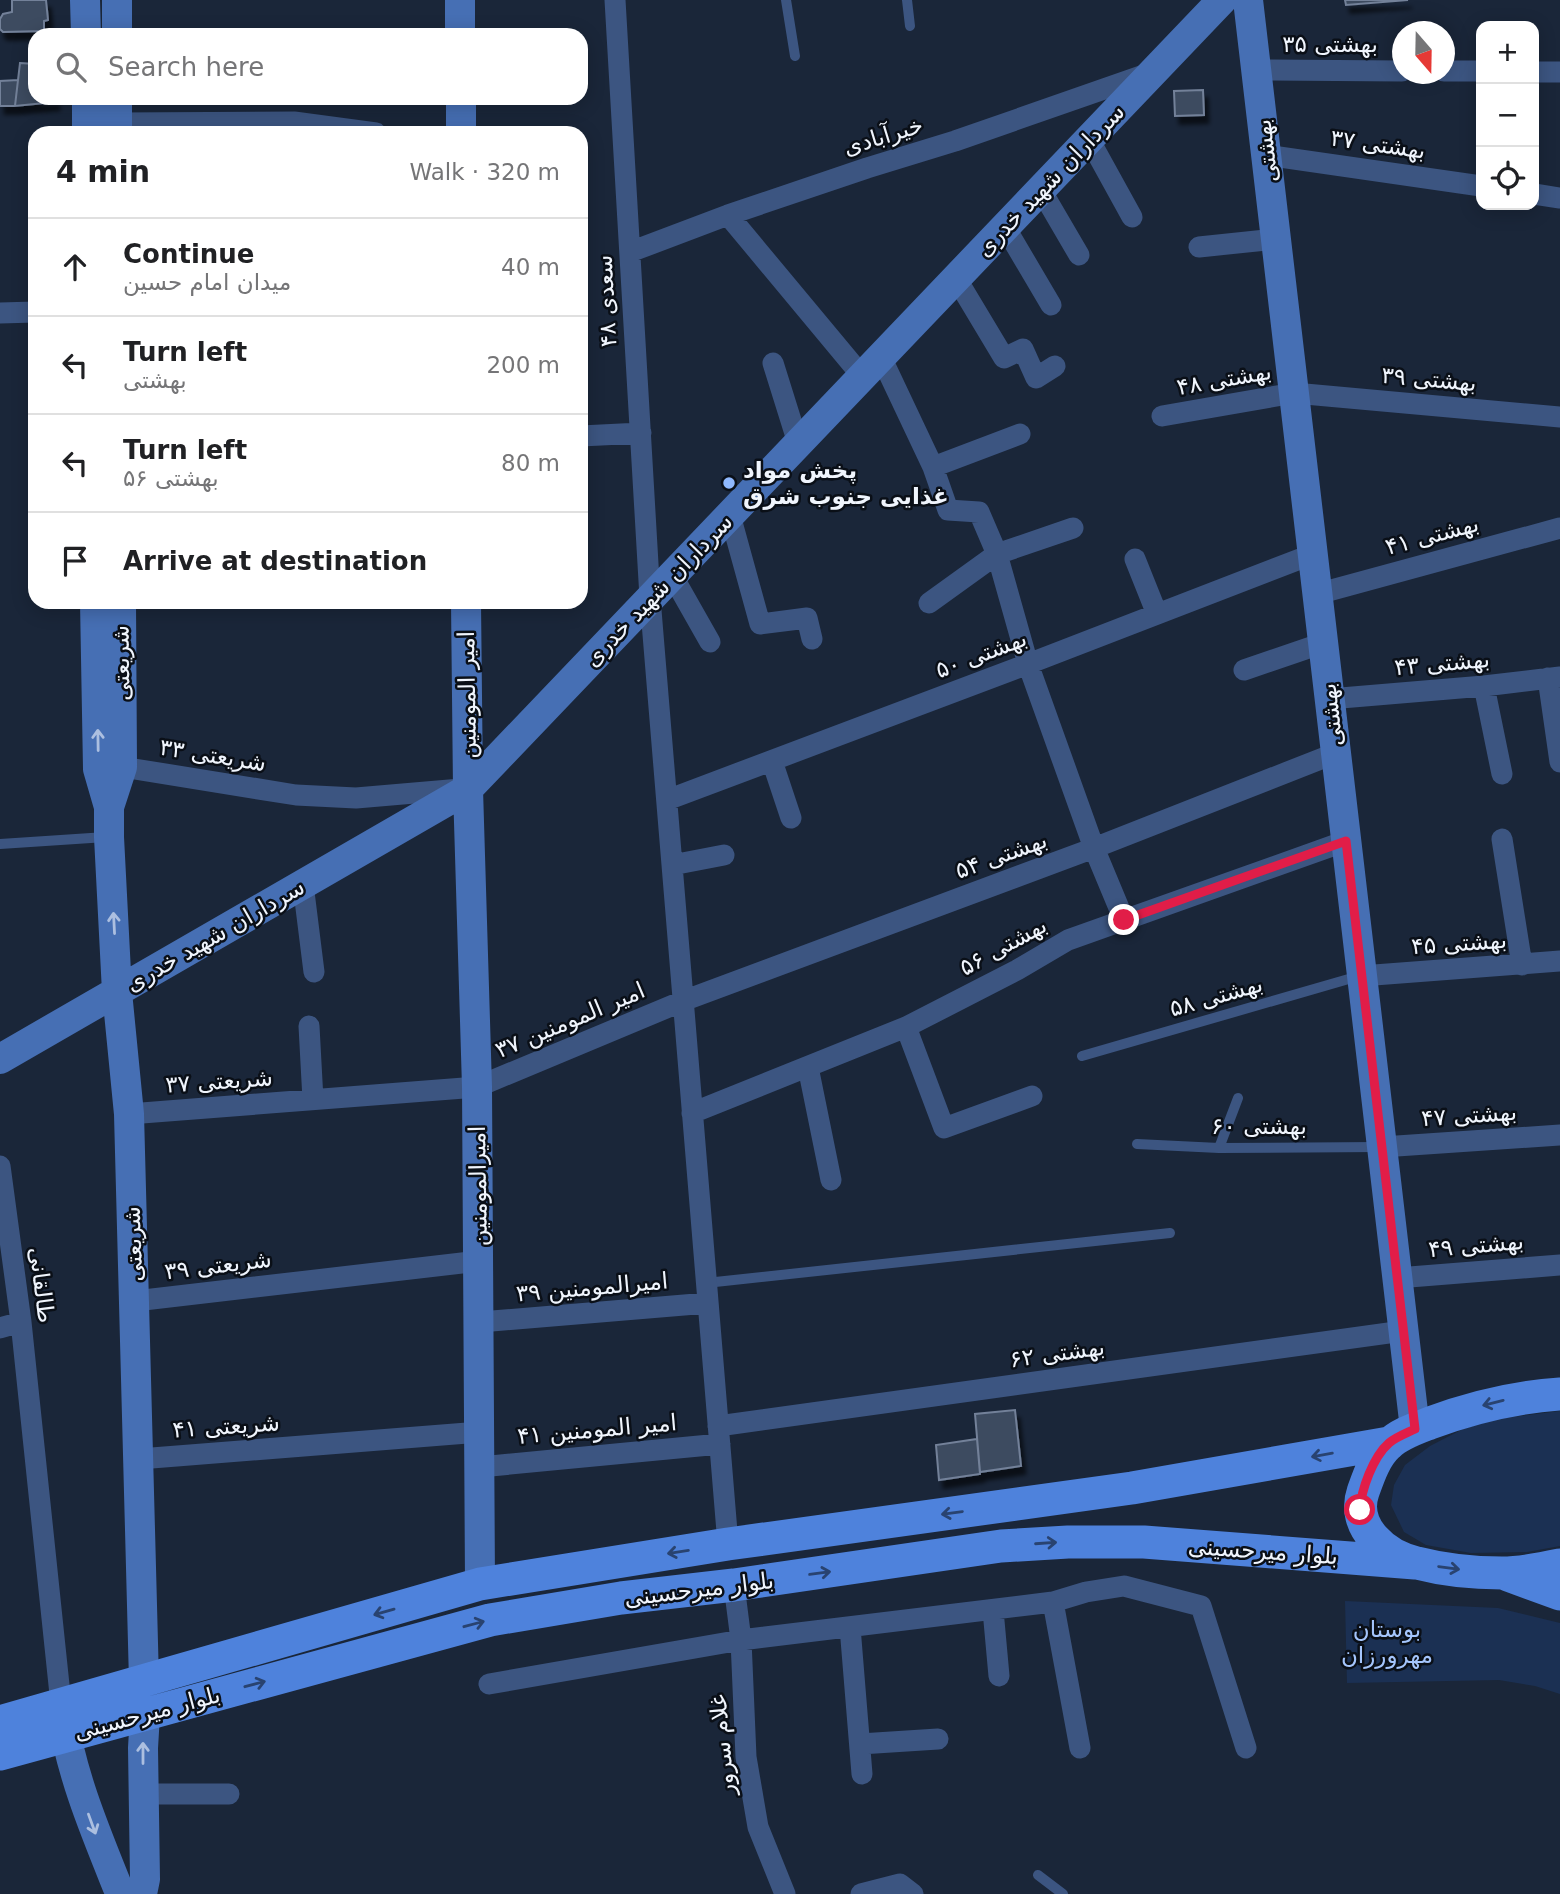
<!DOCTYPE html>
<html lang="en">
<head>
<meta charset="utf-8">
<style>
	:root { --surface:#fff; --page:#f2f2f2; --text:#202124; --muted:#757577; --line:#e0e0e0 }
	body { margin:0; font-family:"DejaVu Sans","Noto Sans Arabic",sans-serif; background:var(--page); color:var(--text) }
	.controls { position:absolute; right:21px; top:21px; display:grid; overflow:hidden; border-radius:14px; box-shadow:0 4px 18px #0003 }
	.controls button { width:63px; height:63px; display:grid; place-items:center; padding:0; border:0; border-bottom:2px solid var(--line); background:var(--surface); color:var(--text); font:35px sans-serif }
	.compass { position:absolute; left:1392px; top:21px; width:63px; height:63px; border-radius:50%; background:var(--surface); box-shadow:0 4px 18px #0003; rotate:160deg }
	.stop { position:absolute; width:21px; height:21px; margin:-16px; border:5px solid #e11d48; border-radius:50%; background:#fff }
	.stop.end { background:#e11d48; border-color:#fff; box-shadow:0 2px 7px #0008 }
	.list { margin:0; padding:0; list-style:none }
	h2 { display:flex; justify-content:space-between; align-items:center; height:91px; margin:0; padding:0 28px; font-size:30px }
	h2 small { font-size:23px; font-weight:400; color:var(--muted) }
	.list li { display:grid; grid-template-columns:46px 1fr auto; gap:21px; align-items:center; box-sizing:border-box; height:98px; padding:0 28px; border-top:2px solid var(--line) }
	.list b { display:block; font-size:26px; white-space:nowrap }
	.list p { margin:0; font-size:23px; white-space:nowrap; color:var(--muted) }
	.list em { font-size:23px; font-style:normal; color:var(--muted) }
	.icon { flex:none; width:38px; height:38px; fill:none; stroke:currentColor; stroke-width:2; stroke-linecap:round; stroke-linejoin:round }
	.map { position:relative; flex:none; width:1560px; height:1894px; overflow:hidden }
	.search { position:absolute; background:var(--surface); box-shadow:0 4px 18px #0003; left:28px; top:28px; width:560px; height:77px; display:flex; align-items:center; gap:18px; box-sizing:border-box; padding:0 24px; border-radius:21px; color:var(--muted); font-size:26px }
	.panel { position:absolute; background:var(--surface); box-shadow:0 4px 18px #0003; left:28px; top:126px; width:560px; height:483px; border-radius:21px }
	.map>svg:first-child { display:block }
	.green { fill:#1b3053 }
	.building { fill:#3d4b60; stroke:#738199; stroke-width:2; filter:url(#shadow) }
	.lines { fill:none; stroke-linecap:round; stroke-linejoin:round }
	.lane { stroke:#3c5581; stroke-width:10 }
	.street { stroke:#3c5581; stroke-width:21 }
	.secondary { stroke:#466fb4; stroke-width:30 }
	.primary { stroke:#4e82dc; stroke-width:33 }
	.oneway { stroke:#acbfe0 }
	.oneway2 { stroke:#294370 }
	.route { stroke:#e11d48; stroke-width:9 }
	.poi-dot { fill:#8fb8fd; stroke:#0a0f17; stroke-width:2.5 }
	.labels { text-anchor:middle; stroke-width:5; stroke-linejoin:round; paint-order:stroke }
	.street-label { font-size:23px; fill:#f0f5fd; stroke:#0a0f17 }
	.poi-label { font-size:23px; font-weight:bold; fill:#f0f5fd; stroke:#0a0f17; text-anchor:start }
	.park-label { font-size:23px; fill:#a4c5fc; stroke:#0a0f17 }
</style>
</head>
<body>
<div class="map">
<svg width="1560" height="1894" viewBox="0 0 1560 1894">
	<defs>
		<filter id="shadow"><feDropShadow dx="4.5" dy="8" stdDeviation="2" flood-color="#0009"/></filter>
	</defs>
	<rect width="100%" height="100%" fill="#1a2639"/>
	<path class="green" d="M 1560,1411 L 1560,1546 L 1527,1552 L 1471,1553 L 1426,1545 L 1404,1532 L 1391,1505 L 1394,1485 L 1405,1465 L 1430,1446 L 1463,1429 L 1497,1419 Z
		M 1345,1601 L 1498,1608 L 1560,1623 L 1560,1694 L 1535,1686 L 1499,1680 L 1347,1683 Z"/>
	<path class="building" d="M 12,0 L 46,0 L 48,20 L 44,21 L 44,31 L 3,32 L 0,29 L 0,19 L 3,14 L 12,12 Z
		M 1345,0 L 1408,0 L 1346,5 Z
		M 20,63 L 35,64 L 35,98 L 55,98 L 55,102 L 15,106 Z
		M 18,80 L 15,106 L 0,106 L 0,81 Z
		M 1203,90 L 1204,115 L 1175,116 L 1174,91 Z
		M 1015,1410 L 1021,1466 L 980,1472 L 975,1414 Z
		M 977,1439 L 980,1474 L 939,1480 L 936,1445 Z"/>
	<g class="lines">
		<path class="lane" d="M 786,0 L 795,56
			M 907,0 L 910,26
			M 0,844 L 106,837
			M 1082,1056 L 1359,976
			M 1137,1144 L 1219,1148 L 1379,1147
			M 1219,1148 L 1238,1098
			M 706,1283 L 1170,1233
			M 1038,1875 L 1063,1894"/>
		<path class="street" d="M 615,0 L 650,598 L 728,1544
			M 1256,70 L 1402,71
			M 1444,71 L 1481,71
			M 1534,72 L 1560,72
			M 117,123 L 294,122 L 376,133
			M 1089,139 L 1132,217
			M 1266,155 L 1481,186
			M 1041,190 L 1079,255
			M 1534,194 L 1560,198
			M 728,215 L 862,376
			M 1005,227 L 1051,305
			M 1199,247 L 1276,239
			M 630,252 L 728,215 L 867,168 L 955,141 L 1147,74
			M 956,278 L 1004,358 L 1023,349 L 1036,378 L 1055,366
			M 0,313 L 35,312
			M 881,357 L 933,467 L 948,510 L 979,512 L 997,554 L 1028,664 L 1094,848 L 1124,920
			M 773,363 L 798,443
			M 1162,416 L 1294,393 L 1560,417
			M 581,436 L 641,433
			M 933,467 L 1020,434
			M 730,515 L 760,624 L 807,618 L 812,639
			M 1135,559 L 1157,614
			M 672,575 L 710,642
			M 1317,594 L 1560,528
			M 929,603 L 997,554 L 1073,528
			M 1244,670 L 1323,643
			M 1548,678 L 1560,762
			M 1484,686 L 1502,774
			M 1329,699 L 1484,686 L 1560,677
			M 772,761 L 791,818
			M 122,767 L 296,795 L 356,798 L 461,789
			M 667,800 L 1028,664 L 1313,554
			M 1502,839 L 1522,965
			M 672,865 L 724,855
			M 303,884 L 314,972
			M 1361,976 L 1560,961
			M 309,1026 L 313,1100
			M 906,1027 L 944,1128 L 1032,1096
			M 808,1067 L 831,1180
			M 692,1113 L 906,1027 L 1017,970 L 1068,940 L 1346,841
			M 129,1114 L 477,1087 L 683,1001 L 1094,848 L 1336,753
			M 1382,1147 L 1560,1135
			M 0,1166 L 21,1322 L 61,1704
			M 1397,1278 L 1560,1265
			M 135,1301 L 479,1261
			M 480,1322 L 708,1303
			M 0,1328 L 21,1322
			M 718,1426 L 1403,1331
			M 139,1459 L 480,1432
			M 480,1467 L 720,1444
			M 734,1585 L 741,1640 L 746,1757 L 758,1827 L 785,1894
			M 1053,1602 L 1080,1748
			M 993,1610 L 999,1676
			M 850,1627 L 862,1774
			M 489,1684 L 741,1640 L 1053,1602 L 1086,1592 L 1124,1586 L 1201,1606 L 1246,1748
			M 860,1744 L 938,1739
			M 145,1794 L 229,1794
			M 861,1894 L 900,1884 L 913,1894"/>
		<path class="secondary" d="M 85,0 L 86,35
			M 460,0 L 460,35
			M 1248,0 L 1415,1429
			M 117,35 L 117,0
			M 87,98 L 87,133
			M 117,98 L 117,133
			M 461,98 L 461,133
			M 95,602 L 98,769 L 109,807 L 109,837 L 117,992 L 129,1114 L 144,1681
			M 466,602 L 468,789 L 477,1087 L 480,1584
			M 109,807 L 122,767 L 121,602
			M 0,1059 L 468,789 L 1222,0
			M 62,1713 C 71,1774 95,1831 118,1888 L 122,1894
			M 142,1894 L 145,1879 L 143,1748 L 145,1714"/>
		<path class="primary" d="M 1560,1394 C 1515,1397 1473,1407 1430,1423 C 1417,1428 1399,1434 1388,1445 C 1375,1457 1369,1475 1363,1492 C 1351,1527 1385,1556 1417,1563 C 1444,1570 1474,1573 1502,1573 C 1521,1573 1541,1569 1560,1565
			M 1508,1575 L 1560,1594
			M 0,1722 L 480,1584 L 728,1544 L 1132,1488 L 1389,1443
			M 0,1754 L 490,1620 L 621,1598 L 734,1585 L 1001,1546 L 1068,1542 L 1144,1542 L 1415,1563"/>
	</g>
	<defs><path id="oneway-shaft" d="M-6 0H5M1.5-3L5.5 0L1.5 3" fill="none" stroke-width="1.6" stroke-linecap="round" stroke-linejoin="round" transform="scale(1.75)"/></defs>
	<g class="oneway">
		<use href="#oneway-shaft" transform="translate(98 740) rotate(-91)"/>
		<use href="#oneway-shaft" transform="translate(114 923) rotate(-93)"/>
		<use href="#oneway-shaft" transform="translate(143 1753) rotate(-90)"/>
		<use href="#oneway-shaft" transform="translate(92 1824) rotate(70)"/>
	</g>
	<g class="oneway2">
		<use href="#oneway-shaft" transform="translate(1493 1403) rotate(166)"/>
		<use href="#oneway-shaft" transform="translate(1322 1455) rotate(170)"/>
		<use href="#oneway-shaft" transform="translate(952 1513) rotate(172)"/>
		<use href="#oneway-shaft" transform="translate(1046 1543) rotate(-4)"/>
		<use href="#oneway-shaft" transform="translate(678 1552) rotate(171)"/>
		<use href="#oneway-shaft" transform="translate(1449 1568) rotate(8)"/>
		<use href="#oneway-shaft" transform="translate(820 1573) rotate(-8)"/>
		<use href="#oneway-shaft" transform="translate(384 1612) rotate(164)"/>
		<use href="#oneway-shaft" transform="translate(474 1624) rotate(-15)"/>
		<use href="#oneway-shaft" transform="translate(255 1684) rotate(-15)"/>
	</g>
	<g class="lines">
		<path class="route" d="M 1124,920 L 1346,841 L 1415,1429 C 1407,1433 1396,1437 1389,1443 C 1373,1457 1361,1490 1360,1510"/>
	</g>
	<circle class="poi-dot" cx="729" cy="483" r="7"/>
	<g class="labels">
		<g class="street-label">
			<text x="1330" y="52">بهشتی ۳۵</text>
			<text transform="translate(883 136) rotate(-17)" y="8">خیرآبادی</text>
			<text transform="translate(1378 144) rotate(8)" y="8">بهشتی ۳۷</text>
			<text transform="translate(1266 151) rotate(-97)" y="8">بهشتی</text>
			<text transform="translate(1050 180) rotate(-46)" y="8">سرداران شهید خدری</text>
			<text transform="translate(606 301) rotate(-93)" y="8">سعدی ۴۸</text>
			<text transform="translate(1224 379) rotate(-10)" y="8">بهشتی ۴۸</text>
			<text transform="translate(1429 379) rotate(5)" y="8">بهشتی ۳۹</text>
			<text transform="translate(1432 535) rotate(-15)" y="8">بهشتی ۴۱</text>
			<text transform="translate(658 590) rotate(-46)" y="8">سرداران شهید خدری</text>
			<text transform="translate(981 654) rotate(-21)" y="8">بهشتی ۵۰</text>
			<text transform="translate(121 663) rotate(-91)" y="8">شریعتی</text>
			<text transform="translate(1442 663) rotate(-5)" y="8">بهشتی ۴۳</text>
			<text transform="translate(467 695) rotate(-91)" y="8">امیر المومنین</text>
			<text transform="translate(1331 715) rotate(-97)" y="8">بهشتی</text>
			<text transform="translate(213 755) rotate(9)" y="8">شریعتی ۳۳</text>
			<text transform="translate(1001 855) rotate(-20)" y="8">بهشتی ۵۴</text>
			<text transform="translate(215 935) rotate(-30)" y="8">سرداران شهید خدری</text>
			<text transform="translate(1459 943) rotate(-4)" y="8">بهشتی ۴۵</text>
			<text transform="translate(1003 946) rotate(-29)" y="8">بهشتی ۵۶</text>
			<text transform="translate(1216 996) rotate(-16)" y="8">بهشتی ۵۸</text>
			<text transform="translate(570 1020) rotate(-23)" y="8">امیر المومنین ۳۷</text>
			<text transform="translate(219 1081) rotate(-4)" y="8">شریعتی ۳۷</text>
			<text transform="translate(1469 1115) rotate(-4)" y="8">بهشتی ۴۷</text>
			<text x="1259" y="1134">بهشتی ۶۰</text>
			<text transform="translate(478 1186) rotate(-91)" y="8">امیرالمومنین</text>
			<text transform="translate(133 1244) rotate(-92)" y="8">شریعتی</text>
			<text transform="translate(1476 1245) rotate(-5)" y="8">بهشتی ۴۹</text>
			<text transform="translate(218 1265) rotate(-7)" y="8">شریعتی ۳۹</text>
			<text transform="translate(42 1285) rotate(83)" y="8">طالقانی</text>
			<text transform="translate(592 1287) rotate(-5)" y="8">امیرالمومنین ۳۹</text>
			<text transform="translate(1057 1353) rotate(-8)" y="8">بهشتی ۶۲</text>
			<text transform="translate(226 1426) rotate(-4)" y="8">شریعتی ۴۱</text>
			<text transform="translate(597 1429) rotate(-5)" y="8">امیر المومنین ۴۱</text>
			<text transform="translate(1263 1551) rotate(4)" y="8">بلوار میرحسینی</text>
			<text transform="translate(699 1589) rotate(-7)" y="8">بلوار میرحسینی</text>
			<text transform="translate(147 1713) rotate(-15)" y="8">بلوار میرحسینی</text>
			<text transform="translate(722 1745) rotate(-95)" y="8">غلام سرور</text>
		</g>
		<g class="poi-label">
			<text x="743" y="478">پخش مواد<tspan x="743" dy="26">غذایی جنوب شرق</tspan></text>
		</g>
		<g class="park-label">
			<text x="1387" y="1637">بوستان<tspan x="1387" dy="26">مهرورزان</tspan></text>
		</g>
	</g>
</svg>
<div class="controls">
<button>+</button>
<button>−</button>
<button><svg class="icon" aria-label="locate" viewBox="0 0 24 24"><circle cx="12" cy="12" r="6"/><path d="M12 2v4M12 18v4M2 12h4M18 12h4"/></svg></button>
</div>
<svg class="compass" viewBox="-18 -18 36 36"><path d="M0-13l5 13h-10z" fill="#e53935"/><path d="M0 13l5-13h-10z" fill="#757577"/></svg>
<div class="stop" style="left:1360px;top:1510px"></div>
<div class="stop end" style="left:1124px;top:920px"></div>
<div class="search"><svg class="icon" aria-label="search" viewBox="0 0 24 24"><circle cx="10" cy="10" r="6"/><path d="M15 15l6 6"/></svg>Search here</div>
<section class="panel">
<h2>4 min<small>Walk · 320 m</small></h2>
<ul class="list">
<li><svg class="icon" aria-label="ahead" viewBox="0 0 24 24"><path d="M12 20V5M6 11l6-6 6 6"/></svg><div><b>Continue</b><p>میدان امام حسین</p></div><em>40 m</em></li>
<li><svg class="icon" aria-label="left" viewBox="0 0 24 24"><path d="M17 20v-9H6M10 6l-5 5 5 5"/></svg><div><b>Turn left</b><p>بهشتی</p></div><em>200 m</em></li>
<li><svg class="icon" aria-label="left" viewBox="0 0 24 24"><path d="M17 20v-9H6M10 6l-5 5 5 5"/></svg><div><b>Turn left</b><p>بهشتی ۵۶</p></div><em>80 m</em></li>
<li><svg class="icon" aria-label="arrive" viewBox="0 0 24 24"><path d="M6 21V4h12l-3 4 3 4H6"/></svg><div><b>Arrive at destination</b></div></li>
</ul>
</section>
</div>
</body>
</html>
